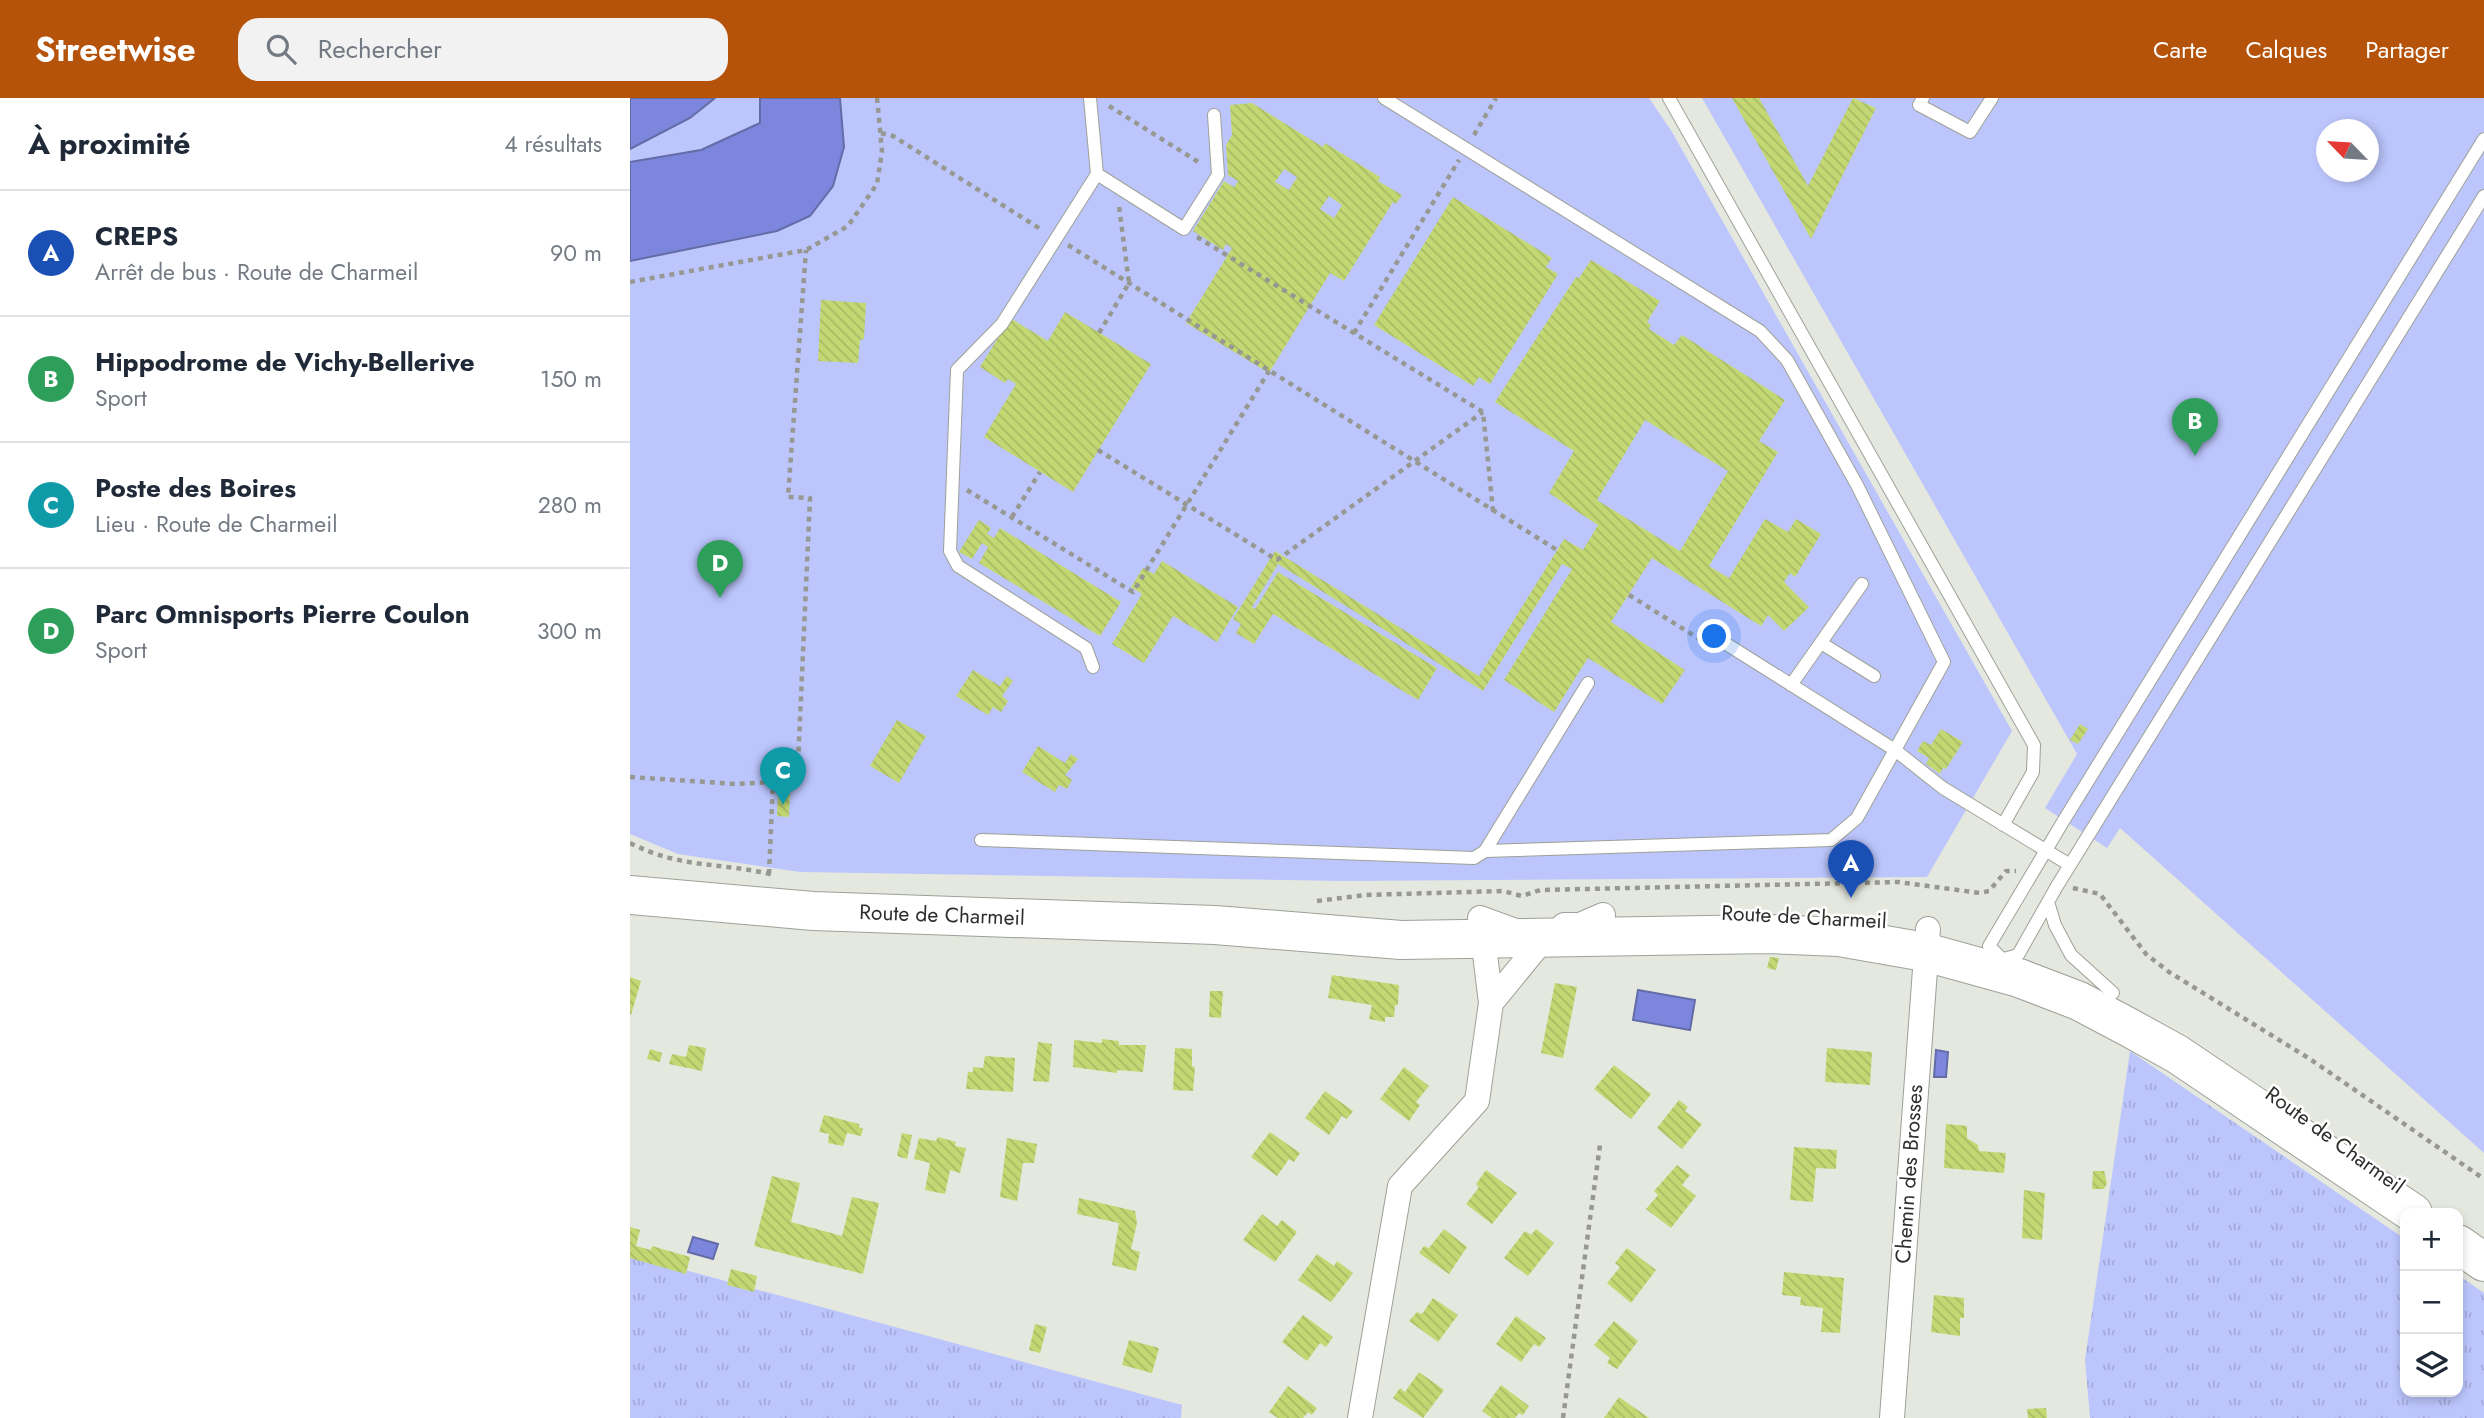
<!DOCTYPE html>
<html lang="fr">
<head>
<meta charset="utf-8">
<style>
	:root { --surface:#fff; --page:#f2f2f3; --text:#1f2937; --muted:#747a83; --line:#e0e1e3; --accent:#b45309 }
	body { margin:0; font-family:Jost,sans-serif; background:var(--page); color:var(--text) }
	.controls { position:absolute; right:21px; bottom:21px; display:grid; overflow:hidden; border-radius:14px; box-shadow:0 4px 10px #0003 }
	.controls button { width:63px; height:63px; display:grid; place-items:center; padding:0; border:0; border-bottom:2px solid var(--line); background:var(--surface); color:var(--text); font:35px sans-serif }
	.compass { position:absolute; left:1686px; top:21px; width:63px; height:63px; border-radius:50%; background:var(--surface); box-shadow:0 4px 10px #0003; rotate:295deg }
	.you { position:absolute; left:1085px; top:539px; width:24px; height:24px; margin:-18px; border:5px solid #fff; border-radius:50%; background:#1a73e8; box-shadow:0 0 0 10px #1a73e833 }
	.badge { display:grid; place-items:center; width:46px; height:46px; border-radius:50%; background:var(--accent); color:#fff; font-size:23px; font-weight:700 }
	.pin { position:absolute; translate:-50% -58px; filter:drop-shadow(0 2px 4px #0008) }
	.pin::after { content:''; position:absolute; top:37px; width:24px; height:21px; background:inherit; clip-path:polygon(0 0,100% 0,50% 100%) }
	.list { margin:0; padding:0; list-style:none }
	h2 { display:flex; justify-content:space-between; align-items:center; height:91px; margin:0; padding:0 28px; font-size:30px }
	h2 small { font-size:23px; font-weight:400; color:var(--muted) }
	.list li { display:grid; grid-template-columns:46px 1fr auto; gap:21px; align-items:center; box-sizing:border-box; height:126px; padding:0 28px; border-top:2px solid var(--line) }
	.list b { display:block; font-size:26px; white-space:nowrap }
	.list p { margin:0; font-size:23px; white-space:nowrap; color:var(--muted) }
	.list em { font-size:23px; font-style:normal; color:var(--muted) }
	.icon { flex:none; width:38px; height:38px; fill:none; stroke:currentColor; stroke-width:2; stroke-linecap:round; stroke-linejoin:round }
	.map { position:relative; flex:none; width:1854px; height:1320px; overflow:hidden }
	header { display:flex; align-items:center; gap:42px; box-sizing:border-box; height:98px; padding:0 35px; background:var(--accent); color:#fff }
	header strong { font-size:33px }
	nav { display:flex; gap:38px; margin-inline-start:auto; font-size:24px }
	.search { width:490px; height:63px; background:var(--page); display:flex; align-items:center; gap:18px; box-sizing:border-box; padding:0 24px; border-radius:21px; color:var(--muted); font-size:26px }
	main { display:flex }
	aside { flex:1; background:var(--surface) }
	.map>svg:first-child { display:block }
	.grass { fill:url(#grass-tufts) }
	.pitch { fill:#bcc6fd; fill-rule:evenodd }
	.water { fill:#7b86dc; stroke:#646ca7; stroke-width:2 }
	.building { fill:url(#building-back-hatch); fill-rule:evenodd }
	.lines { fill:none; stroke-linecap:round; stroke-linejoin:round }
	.lane-casing { stroke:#9ea197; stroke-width:14 }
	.street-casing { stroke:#9ea197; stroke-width:26 }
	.primary-casing { stroke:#9ea197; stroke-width:40 }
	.path { stroke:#969891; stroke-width:4.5; stroke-dasharray:5 5; stroke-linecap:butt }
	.lane { stroke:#fff; stroke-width:12 }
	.street { stroke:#fff; stroke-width:24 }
	.primary { stroke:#fff; stroke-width:38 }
	.labels { text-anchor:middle; stroke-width:5; stroke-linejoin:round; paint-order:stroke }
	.street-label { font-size:21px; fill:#2e2f2c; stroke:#fff }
</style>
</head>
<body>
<header>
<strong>Streetwise</strong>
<div class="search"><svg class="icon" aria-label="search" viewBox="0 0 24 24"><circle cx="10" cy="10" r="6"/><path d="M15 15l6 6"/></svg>Rechercher</div>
<nav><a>Carte</a><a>Calques</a><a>Partager</a></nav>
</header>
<main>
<aside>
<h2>À proximité<small>4 résultats</small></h2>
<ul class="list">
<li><span class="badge" style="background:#1a4fb4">A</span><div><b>CREPS</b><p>Arrêt de bus · Route de Charmeil</p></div><em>90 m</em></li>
<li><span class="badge" style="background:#2e9e5b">B</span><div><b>Hippodrome de Vichy-Bellerive</b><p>Sport</p></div><em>150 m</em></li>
<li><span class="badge" style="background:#0f9aa8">C</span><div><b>Poste des Boires</b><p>Lieu · Route de Charmeil</p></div><em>280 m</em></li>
<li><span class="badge" style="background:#2e9e5b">D</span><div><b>Parc Omnisports Pierre Coulon</b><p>Sport</p></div><em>300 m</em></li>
</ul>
</aside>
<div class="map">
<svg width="1854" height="1320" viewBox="0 0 1854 1320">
	<defs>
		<pattern id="grass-tufts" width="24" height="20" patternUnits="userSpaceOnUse" patternTransform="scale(1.75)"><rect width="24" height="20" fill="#bcc6fd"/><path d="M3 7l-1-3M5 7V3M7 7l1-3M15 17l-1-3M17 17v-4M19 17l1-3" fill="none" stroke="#a2aad9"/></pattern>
		<pattern id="building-back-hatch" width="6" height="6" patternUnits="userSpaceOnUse" patternTransform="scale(1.75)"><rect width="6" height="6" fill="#c3d873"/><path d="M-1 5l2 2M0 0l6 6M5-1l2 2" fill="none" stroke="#a8ba64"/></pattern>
	</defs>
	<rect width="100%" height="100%" fill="#e5e8de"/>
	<path class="grass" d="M 1500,953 L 1775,1141 L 1775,1294 L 1828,1294 L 1828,1177 L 1854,1195 L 1854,1320 L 1460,1320 L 1455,1262 Z
		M 0,1157 L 552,1307 L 551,1320 L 0,1320 Z"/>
	<path class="pitch" d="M 0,0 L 1019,0 L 1042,34 L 1382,633 L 1297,779 L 714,783 L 170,774 L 48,756 L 0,736 Z
		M 1072,0 L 1854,0 L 1854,1055 L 1490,730 L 1477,750 L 1415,710 L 1447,656 ZM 1696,32 L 1738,32 L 1738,74 L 1696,74 Z"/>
	<path class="water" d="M 0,0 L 85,0 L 60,20 L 0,51 Z
		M 130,0 L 210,0 L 214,49 L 203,88 L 180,118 L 147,133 L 0,163 L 0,64 L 71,52 L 130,25 Z
		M 1008,892 L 1065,902 L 1060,932 L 1003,922 Z
		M 1306,952 L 1318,954 L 1316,979 L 1304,979 Z
		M 63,1139 L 88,1146 L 83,1161 L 58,1154 Z"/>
	<path class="building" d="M 1102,0 L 1129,0 L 1178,88 L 1223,0 L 1246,10 L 1181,141 Z
		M 622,5 L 693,49 L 695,45 L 750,79 L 748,83 L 772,97 L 766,106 L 763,104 L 714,183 L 700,175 L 639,275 L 556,225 L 602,150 L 596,146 L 593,152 L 563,133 L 594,83 L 604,89 L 608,83 L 598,77 L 596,47 L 602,37 L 600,7 ZM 654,71 L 667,79 L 659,92 L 645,84 ZM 699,98 L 712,107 L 704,120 L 690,111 Z
		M 823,99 L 922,160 L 916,169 L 928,176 L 860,286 L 849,279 L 843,288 L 744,227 Z
		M 961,162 L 1030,203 L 1017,224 L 1021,227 L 1019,231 L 1044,247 L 1052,237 L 1155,302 L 1129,343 L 1148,354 L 1079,468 L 1099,480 L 1135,421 L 1158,434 L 1166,421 L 1191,436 L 1165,479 L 1160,475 L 1154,484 L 1179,509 L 1154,533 L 1138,517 L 1131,528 L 1022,460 L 981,524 L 1055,572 L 1032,606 L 958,560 L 924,614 L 874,582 L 942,471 L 932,466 L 853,593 L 648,466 L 622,509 L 625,511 L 648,474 L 807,570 L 788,602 L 643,516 L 624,546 L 606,535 L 611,526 L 603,521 L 645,453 L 849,578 L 934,441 L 953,452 L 968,427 L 919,395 L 944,353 L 865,304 L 946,179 L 949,180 ZM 1015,322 L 1098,373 L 1050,453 L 967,402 Z
		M 191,202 L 236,205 L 234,241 L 230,242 L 228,265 L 188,263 Z
		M 435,214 L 521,266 L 443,394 L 354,339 L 386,286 L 378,281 L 375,285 L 350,269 L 380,220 L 418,243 Z
		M 349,422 L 361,430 L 357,436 L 364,440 L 370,430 L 491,504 L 470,538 L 349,465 L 358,449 L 352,445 L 342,461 L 329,454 Z
		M 532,463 L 608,509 L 587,544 L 543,518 L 514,565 L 482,546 L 512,496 L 501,489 L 513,470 L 524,476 Z
		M 343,572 L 370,588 L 377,578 L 383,583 L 372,598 L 378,603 L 371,614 L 363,609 L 358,617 L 326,598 Z
		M 267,622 L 296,638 L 269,685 L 240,668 Z
		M 1450,626 L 1458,631 L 1448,646 L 1440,642 Z
		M 1311,631 L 1333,644 L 1316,671 L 1313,670 L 1310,676 L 1296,666 L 1299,660 L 1287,653 L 1293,643 L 1301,647 Z
		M 408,648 L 435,665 L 441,656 L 448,661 L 435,677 L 442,682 L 437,691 L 429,687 L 425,694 L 392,674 Z
		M 148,695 L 160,695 L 159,719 L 147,718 Z
		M 1140,859 L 1149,860 L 1146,872 L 1137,870 Z
		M 702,877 L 769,887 L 768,907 L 765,907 L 764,919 L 755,919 L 755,924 L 739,921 L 742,907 L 698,900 Z
		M 0,879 L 11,883 L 1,917 L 0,917 Z
		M 925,885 L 947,889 L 933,960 L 911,955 Z
		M 580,893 L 593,893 L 591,920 L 579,919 Z
		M 472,941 L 489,943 L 489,947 L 516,947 L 513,974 L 487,972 L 487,975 L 443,969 L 444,942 L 472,945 Z
		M 408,944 L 422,946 L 419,984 L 403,983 Z
		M 59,947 L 76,950 L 72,973 L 39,966 L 42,956 L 56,959 Z
		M 545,950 L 562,951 L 562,968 L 565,970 L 563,993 L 543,992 Z
		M 1197,950 L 1242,954 L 1240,987 L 1195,984 Z
		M 20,951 L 32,955 L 30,964 L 17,961 Z
		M 355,958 L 385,960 L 383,994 L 336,991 L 338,974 L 343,974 L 343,969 L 353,970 Z
		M 984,967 L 1021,996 L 1001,1021 L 964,991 Z
		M 774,969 L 799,988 L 786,1004 L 790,1007 L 779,1023 L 750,1001 Z
		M 695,993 L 723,1013 L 717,1021 L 712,1018 L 699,1037 L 675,1020 Z
		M 1049,1002 L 1058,1009 L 1055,1013 L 1072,1026 L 1052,1051 L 1027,1030 Z
		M 194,1017 L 229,1026 L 229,1029 L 233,1031 L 231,1038 L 217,1035 L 213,1048 L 198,1045 L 199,1036 L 189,1034 Z
		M 1316,1026 L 1337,1028 L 1337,1040 L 1348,1047 L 1349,1053 L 1376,1055 L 1374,1075 L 1314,1070 Z
		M 640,1034 L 670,1055 L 664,1064 L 659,1061 L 647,1078 L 621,1059 Z
		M 272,1035 L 282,1037 L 277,1061 L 267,1058 Z
		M 308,1039 L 326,1044 L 325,1048 L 336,1050 L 330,1075 L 320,1072 L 315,1096 L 295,1092 L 300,1065 L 284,1061 L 289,1040 L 306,1043 Z
		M 377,1040 L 407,1046 L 404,1065 L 393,1065 L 387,1103 L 370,1099 Z
		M 1164,1049 L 1207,1052 L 1206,1071 L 1186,1070 L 1183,1104 L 1160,1102 Z
		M 1047,1067 L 1060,1077 L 1052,1087 L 1066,1098 L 1041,1130 L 1016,1111 L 1028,1097 L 1024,1093 Z
		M 856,1072 L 887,1095 L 862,1126 L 836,1106 L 849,1089 L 846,1086 Z
		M 1463,1073 L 1474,1073 L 1477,1085 L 1474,1091 L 1462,1091 Z
		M 142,1078 L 170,1085 L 161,1124 L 212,1138 L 222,1099 L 249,1105 L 233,1176 L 124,1148 Z
		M 1394,1092 L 1415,1095 L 1412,1142 L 1392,1140 Z
		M 449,1100 L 505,1113 L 507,1125 L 501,1151 L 510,1154 L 506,1173 L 482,1167 L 489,1125 L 447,1116 Z
		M 632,1116 L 647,1128 L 652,1122 L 667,1134 L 645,1164 L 613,1142 Z
		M 0,1129 L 10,1132 L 6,1148 L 21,1152 L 22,1148 L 60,1159 L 56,1176 L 0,1160 Z
		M 814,1131 L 837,1149 L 819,1176 L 789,1155 L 794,1148 L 799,1150 Z
		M 906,1131 L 924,1145 L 898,1178 L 874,1160 L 895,1133 L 901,1137 Z
		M 997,1150 L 1026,1172 L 1001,1205 L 977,1185 L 990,1169 L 985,1165 Z
		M 687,1156 L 704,1168 L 707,1163 L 723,1175 L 701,1204 L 668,1182 Z
		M 101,1171 L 127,1178 L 124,1194 L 97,1187 Z
		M 1154,1174 L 1214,1180 L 1210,1235 L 1191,1234 L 1193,1210 L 1170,1207 L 1171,1199 L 1152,1197 Z
		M 1304,1197 L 1334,1200 L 1334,1220 L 1330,1220 L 1330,1238 L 1301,1234 Z
		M 803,1200 L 828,1217 L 808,1244 L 779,1223 L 787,1214 L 792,1216 Z
		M 673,1217 L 703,1239 L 696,1249 L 690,1245 L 677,1263 L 652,1244 Z
		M 886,1218 L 916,1240 L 909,1249 L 904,1246 L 891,1264 L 866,1246 Z
		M 984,1223 L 1008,1243 L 987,1271 L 977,1265 L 980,1260 L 964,1247 Z
		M 405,1226 L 417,1229 L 410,1255 L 399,1252 Z
		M 499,1242 L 529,1250 L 522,1275 L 492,1267 Z
		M 789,1274 L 814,1292 L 793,1320 L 763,1300 L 770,1290 L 775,1294 Z
		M 871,1287 L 899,1308 L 893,1317 L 889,1315 L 885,1320 L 862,1320 L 852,1313 Z
		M 658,1288 L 687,1310 L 682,1317 L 678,1314 L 673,1320 L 648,1320 L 639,1314 Z
		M 989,1299 L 1019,1320 L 974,1320 Z
		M 1416,1310 L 1417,1320 L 1398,1320 L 1397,1311 Z"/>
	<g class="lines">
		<g class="lane-casing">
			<path id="lane" d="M 460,0 L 467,76 L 372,226 L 327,272 L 320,453 L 328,468 L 456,550 L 463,569
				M 754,0 L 1130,233 L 1157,262 L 1227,387 L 1314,564 L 1227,720 L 1201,742 L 855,753
				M 1039,0 L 1404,647 L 1403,674 L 1373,727
				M 1293,0 L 1289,7 L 1340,34 L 1362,0
				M 467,76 L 554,131 L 588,77 L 584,17
				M 1090,542 L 1265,652 L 1313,690 L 1440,767
				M 1191,545 L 1244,578
				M 1161,587 L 1232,486
				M 351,742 L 844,760 L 855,753 L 958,585
				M 1418,804 L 1425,827 L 1441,857 L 1483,895
				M 1370,862 L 1388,857 L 1427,788 L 1854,98
				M 1375,864 L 1359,848 L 1434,722 L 1854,41"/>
		</g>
		<g class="street-casing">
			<path id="street" d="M 850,820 L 905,840 L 906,850 L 861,905
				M 934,827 L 950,827 L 973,817
				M 730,1320 L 770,1088 L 847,1003 L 861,905 L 853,840 L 864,834
				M 1262,1320 L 1298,831"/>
		</g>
		<g class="primary-casing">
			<path id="primary" d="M 0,797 L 183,813 L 585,827 L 771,842 L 1139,836 L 1209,839 L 1295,854 L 1389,880 L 1449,903 L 1500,930 L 1547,956 L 1783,1115
				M 1828,1146 L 1854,1164"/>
		</g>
		<path class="path" d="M 479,8 L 570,65
			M 251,35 L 263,38 L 412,132
			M 844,37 L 866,0
			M 567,139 L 853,314 L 863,413
			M 438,147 L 927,452
			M 0,184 L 176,152 L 218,128 L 247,86 L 252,53 L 247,0
			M 469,235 L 499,185 L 489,108
			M 724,235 L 829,62
			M 468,352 L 647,462 L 853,314
			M 337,392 L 503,494 L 639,273
			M 382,419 L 410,374
			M 999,497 L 1071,542 L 1075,542
			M 0,679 L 106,686 L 143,684
			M 0,745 C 51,771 92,764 144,777
			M 139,776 L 143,684 L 167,687 L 180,400 L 158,399 L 176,152
			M 1443,790 L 1470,796 L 1516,856 L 1539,874 L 1680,961 L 1854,1081
			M 687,803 L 735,797 L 873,793 L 892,798 L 910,792 L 1268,784 L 1350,795 L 1359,793 L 1376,773 L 1386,773
			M 933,1320 L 970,1047"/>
		<use href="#lane" class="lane"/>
		<use href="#street" class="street"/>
		<use href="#primary" class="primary"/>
	</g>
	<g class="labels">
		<g class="street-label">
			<text transform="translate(312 817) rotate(2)" y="7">Route de Charmeil</text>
			<text transform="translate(1174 819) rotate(3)" y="7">Route de Charmeil</text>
			<text transform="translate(1705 1042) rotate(36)" y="7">Route de Charmeil</text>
			<text transform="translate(1279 1076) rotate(-86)" y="7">Chemin des Brosses</text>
		</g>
	</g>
</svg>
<div class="controls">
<button>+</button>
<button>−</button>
<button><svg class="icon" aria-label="layers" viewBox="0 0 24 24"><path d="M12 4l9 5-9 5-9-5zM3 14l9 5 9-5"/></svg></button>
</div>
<svg class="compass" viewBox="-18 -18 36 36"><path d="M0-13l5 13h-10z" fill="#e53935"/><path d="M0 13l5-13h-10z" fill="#747a83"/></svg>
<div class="you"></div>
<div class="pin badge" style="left:1221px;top:800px;background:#1a4fb4">A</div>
<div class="pin badge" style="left:1565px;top:358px;background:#2e9e5b">B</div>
<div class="pin badge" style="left:153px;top:707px;background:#0f9aa8">C</div>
<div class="pin badge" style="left:90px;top:500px;background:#2e9e5b">D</div>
</div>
</main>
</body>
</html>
